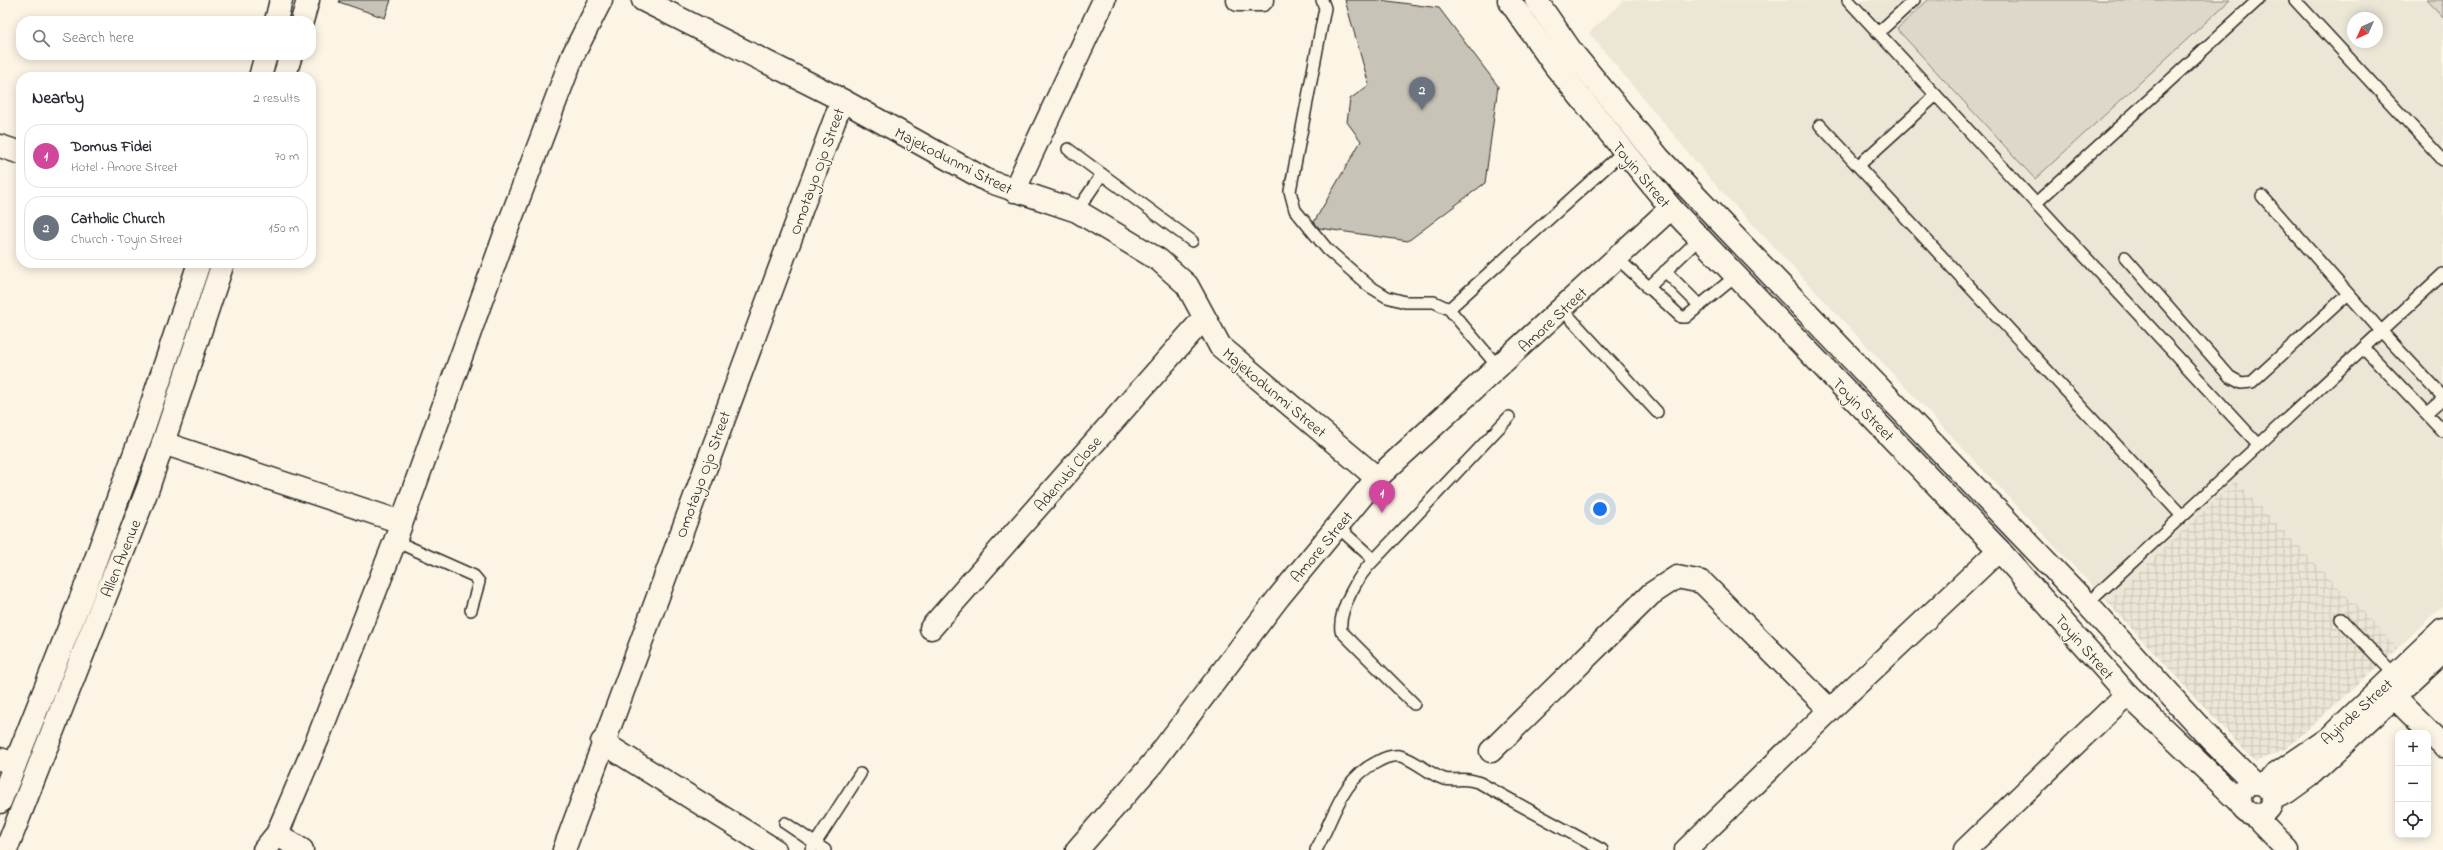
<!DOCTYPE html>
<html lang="en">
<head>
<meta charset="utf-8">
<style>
	:root { --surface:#fff; --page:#f2f2f3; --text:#2b2b33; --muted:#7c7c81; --line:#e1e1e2; --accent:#111827 }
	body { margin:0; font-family:"Indie Flower",sans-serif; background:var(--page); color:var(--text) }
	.controls { position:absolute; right:12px; bottom:12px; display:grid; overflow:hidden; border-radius:8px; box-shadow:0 2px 10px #0003 }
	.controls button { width:36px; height:36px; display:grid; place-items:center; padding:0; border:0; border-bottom:1px solid var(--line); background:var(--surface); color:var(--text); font:20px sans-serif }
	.compass { position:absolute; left:2347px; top:12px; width:36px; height:36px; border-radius:50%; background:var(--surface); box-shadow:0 2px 10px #0003; rotate:225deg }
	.you { position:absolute; left:1600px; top:509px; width:14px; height:14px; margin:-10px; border:3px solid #fff; border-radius:50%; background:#1a73e8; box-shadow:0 0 0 6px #1a73e833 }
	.badge { display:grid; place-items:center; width:26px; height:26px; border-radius:50%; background:var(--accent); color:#fff; font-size:13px; font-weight:700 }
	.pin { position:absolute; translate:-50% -33px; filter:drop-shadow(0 1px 2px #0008) }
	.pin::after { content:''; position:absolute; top:21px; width:14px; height:12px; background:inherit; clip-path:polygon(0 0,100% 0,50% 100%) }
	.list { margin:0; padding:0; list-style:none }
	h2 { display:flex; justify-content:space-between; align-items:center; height:52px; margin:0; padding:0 16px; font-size:17px }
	h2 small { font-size:13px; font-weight:400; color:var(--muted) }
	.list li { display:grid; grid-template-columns:26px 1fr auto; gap:12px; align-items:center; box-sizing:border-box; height:64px; margin:0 8px 8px; padding:0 8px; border:1px solid var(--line); border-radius:16px }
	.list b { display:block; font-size:15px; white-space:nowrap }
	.list p { margin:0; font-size:13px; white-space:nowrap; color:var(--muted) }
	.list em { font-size:13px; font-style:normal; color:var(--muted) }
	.icon { flex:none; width:22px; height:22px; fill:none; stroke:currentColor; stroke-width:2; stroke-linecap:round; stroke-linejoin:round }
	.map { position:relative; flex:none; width:2443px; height:850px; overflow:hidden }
	.search { position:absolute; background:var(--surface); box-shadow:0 2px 10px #0003; left:16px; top:16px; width:300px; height:44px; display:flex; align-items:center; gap:10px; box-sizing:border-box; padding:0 14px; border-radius:16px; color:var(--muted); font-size:15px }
	.panel { position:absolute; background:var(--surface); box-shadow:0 2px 10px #0003; left:16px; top:72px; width:300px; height:196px; border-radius:16px }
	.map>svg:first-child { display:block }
	.built { fill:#ece6d7; fill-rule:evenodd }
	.industrial { fill:url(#industrial-grid) }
	.grass { fill:#ded8ca; stroke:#84827a }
	.wetland { fill:url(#wetland-marsh); stroke:#84827a }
	.building { fill:#c8c3b7; stroke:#2b2b2b }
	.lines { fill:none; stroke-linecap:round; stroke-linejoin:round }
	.service-casing { stroke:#2b2b2b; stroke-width:14 }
	.minor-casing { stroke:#2b2b2b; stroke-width:25 }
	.tertiary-casing { stroke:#2b2b2b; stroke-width:25 }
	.secondary-casing { stroke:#2b2b2b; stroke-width:25 }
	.service { stroke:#fcf5e5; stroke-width:11 }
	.minor { stroke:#fcf5e5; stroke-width:22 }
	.tertiary { stroke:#fcf5e5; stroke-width:22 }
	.secondary { stroke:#fcf5e5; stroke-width:22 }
	.labels { text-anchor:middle; stroke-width:3; stroke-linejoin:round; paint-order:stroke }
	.street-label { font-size:16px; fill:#2b2b2b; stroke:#fcf5e5 }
</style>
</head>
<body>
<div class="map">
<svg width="2443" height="850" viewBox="0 0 2443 850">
	<defs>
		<pattern id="industrial-grid" width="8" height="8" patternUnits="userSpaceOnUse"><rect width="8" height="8" fill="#ece6d7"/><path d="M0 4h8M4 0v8" fill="none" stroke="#cbc5b9"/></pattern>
		<pattern id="wetland-marsh" width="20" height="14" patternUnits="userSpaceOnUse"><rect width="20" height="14" fill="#ded8ca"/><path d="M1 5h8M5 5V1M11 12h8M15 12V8" fill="none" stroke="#bfbaae"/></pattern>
	</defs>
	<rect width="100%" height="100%" fill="#fcf5e5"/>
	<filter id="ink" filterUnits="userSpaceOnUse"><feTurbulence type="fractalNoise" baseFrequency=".025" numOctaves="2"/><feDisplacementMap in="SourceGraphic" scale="8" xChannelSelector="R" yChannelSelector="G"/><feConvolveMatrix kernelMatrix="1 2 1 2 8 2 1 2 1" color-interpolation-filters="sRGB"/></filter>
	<g filter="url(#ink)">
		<path class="built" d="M 1624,0 L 2426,0 L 2443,18 L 2443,605 L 2398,648 L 2235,481 L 2107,602 L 1712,181 L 1589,33 ZM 2353,18 L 2377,18 L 2377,42 L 2353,42 Z"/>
		<path class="industrial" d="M 2235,481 L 2398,648 L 2287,748 L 2255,762 L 2107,602 Z"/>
		<path class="grass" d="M 1928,0 L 2230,0 L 2035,179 L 1897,29 Z"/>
		<path class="wetland" d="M 2426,0 L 2443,0 L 2443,18 Z"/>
		<path class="building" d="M 340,0 L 391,0 L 385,18 L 339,2 Z
			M 1345,0 L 1380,0 L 1439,8 L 1498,86 L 1485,183 L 1408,241 L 1319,228 L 1314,222 L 1361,141 L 1347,122 L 1350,99 L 1369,85 Z"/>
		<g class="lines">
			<g class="service-casing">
				<path id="service" d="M 1322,0 L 1325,8 L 1290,191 L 1295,210 L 1327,249 L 1369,286 L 1387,297 L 1405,302 L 1434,302 L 1449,309
					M 1848,0 L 2259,445
					M 2295,0 L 2443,160
					M 1878,33 L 1914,0
					M 1820,125 L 2182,516
					M 1068,149 L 1192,241
					M 1858,166 L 1936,95
					M 2262,196 L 2381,331 L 2443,397
					M 2036,203 L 2258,0
					M 1077,211 L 1102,174
					M 2125,257 L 2230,377 L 2241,383 L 2252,382 L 2348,294
					M 1617,258 L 1681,317 L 1686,317 L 1736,276
					M 1665,271 L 1700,306
					M 1648,288 L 1700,238
					M 1562,309 L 1657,412
					M 2364,348 L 2443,431
					M 1499,368 L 1449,309 L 1623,152
					M 2427,413 L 2443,399
					M 1338,527 L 1374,560 C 1359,574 1338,610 1341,631 L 1414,704
					M 395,541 L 474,576 L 479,582 L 471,610
					M 1374,560 L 1509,417
					M 2087,604 L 2443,274
					M 2341,619 L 2395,675
					M 785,823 L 825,850
					M 811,850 L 860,774
					M 1316,850 C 1334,818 1341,779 1377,762 C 1384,758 1392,755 1400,756 C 1416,760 1428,774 1444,779 C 1456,782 1463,776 1480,783 L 1602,850"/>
			</g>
			<g class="minor-casing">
				<path id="minor" d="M 643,0 L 842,100 L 988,181 L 1077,211 L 1159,260 L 1187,285 L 1220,346 L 1377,478
					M 1238,0 L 1262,0
					M 0,146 L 21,153
					M 1014,191 L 1104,0
					M 163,443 L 401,522
					M 931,628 L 1203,319
					M 2395,698 L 2443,746
					M 602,742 L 775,850
					M 1491,751 L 1651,594 L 1677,577 L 1702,582 L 1830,710
					M 0,759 L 15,764
					M 2255,816 L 2288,850
					M 277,834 L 302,850
					M 264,850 L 277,834 L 318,738 L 395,541 L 504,237 L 573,55 L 601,0
					M 564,850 L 842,100
					M 1077,850 L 1152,764 L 1279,597 L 1377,478 L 1671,208
					M 1686,850 L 1830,710 L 1999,550
					M 1965,850 L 2127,694"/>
			</g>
			<g class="tertiary-casing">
				<path id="tertiary" d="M 1509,0 L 1555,66 L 1671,208 L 1999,550 L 2127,694 L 2239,801
					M 1536,0 L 1572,52 L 1659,158 L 2087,604 L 2211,740 L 2254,783
					M2240 799a16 16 0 1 1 32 0a16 16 0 1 1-32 0Z
					M 2262,784 L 2329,738 L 2443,629
					M 2272,799 L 2287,792 L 2309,776 L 2443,652"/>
			</g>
			<g class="secondary-casing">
				<path id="secondary" d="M 276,21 L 281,0
					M 302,21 L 308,0
					M 260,77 L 266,55
					M 284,77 L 291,55
					M 0,802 L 87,583 L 141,436 L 199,263
					M 6,850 L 148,488 L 223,263"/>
			</g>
			<use href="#service" class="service"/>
			<use href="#minor" class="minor"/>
			<use href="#tertiary" class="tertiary"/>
			<use href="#secondary" class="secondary"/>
		</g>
	</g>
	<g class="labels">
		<g class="street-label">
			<text transform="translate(954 160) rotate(27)" y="6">Majekodunmi Street</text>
			<text transform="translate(816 171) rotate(-70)" y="6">Omotayo Ojo Street</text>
			<text transform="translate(1642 174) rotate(50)" y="6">Toyin Street</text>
			<text transform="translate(1552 319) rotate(-43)" y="6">Amore Street</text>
			<text transform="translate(1275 392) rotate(40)" y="6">Majekodunmi Street</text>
			<text transform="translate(1864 409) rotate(46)" y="6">Toyin Street</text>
			<text transform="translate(1067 473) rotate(-49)" y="6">Adenubi Close</text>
			<text transform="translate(702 474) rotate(-70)" y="6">Omotayo Ojo Street</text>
			<text transform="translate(1321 546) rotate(-50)" y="6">Amore Street</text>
			<text transform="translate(120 558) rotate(-68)" y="6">Allen Avenue</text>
			<text transform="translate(2085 646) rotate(49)" y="6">Toyin Street</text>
			<text transform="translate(2356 711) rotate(-42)" y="6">Ayinde Street</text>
		</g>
	</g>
</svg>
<div class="controls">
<button>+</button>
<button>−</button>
<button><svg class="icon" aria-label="locate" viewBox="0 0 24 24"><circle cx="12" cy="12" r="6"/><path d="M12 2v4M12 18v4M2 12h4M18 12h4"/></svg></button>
</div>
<svg class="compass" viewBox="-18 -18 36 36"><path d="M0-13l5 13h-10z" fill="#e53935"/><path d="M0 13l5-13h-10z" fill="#7c7c81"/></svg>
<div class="you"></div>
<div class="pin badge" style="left:1382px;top:513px;background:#d1479c">1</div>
<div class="pin badge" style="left:1422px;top:110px;background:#6b7280">2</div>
<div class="search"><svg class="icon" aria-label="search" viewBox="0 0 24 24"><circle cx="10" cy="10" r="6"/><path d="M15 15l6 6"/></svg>Search here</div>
<section class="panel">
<h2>Nearby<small>2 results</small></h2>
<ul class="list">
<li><span class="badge" style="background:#d1479c">1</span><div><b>Domus Fidei</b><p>Hotel · Amore Street</p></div><em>70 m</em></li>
<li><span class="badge" style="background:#6b7280">2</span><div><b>Catholic Church</b><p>Church · Toyin Street</p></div><em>150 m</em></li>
</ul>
</section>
</div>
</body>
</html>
